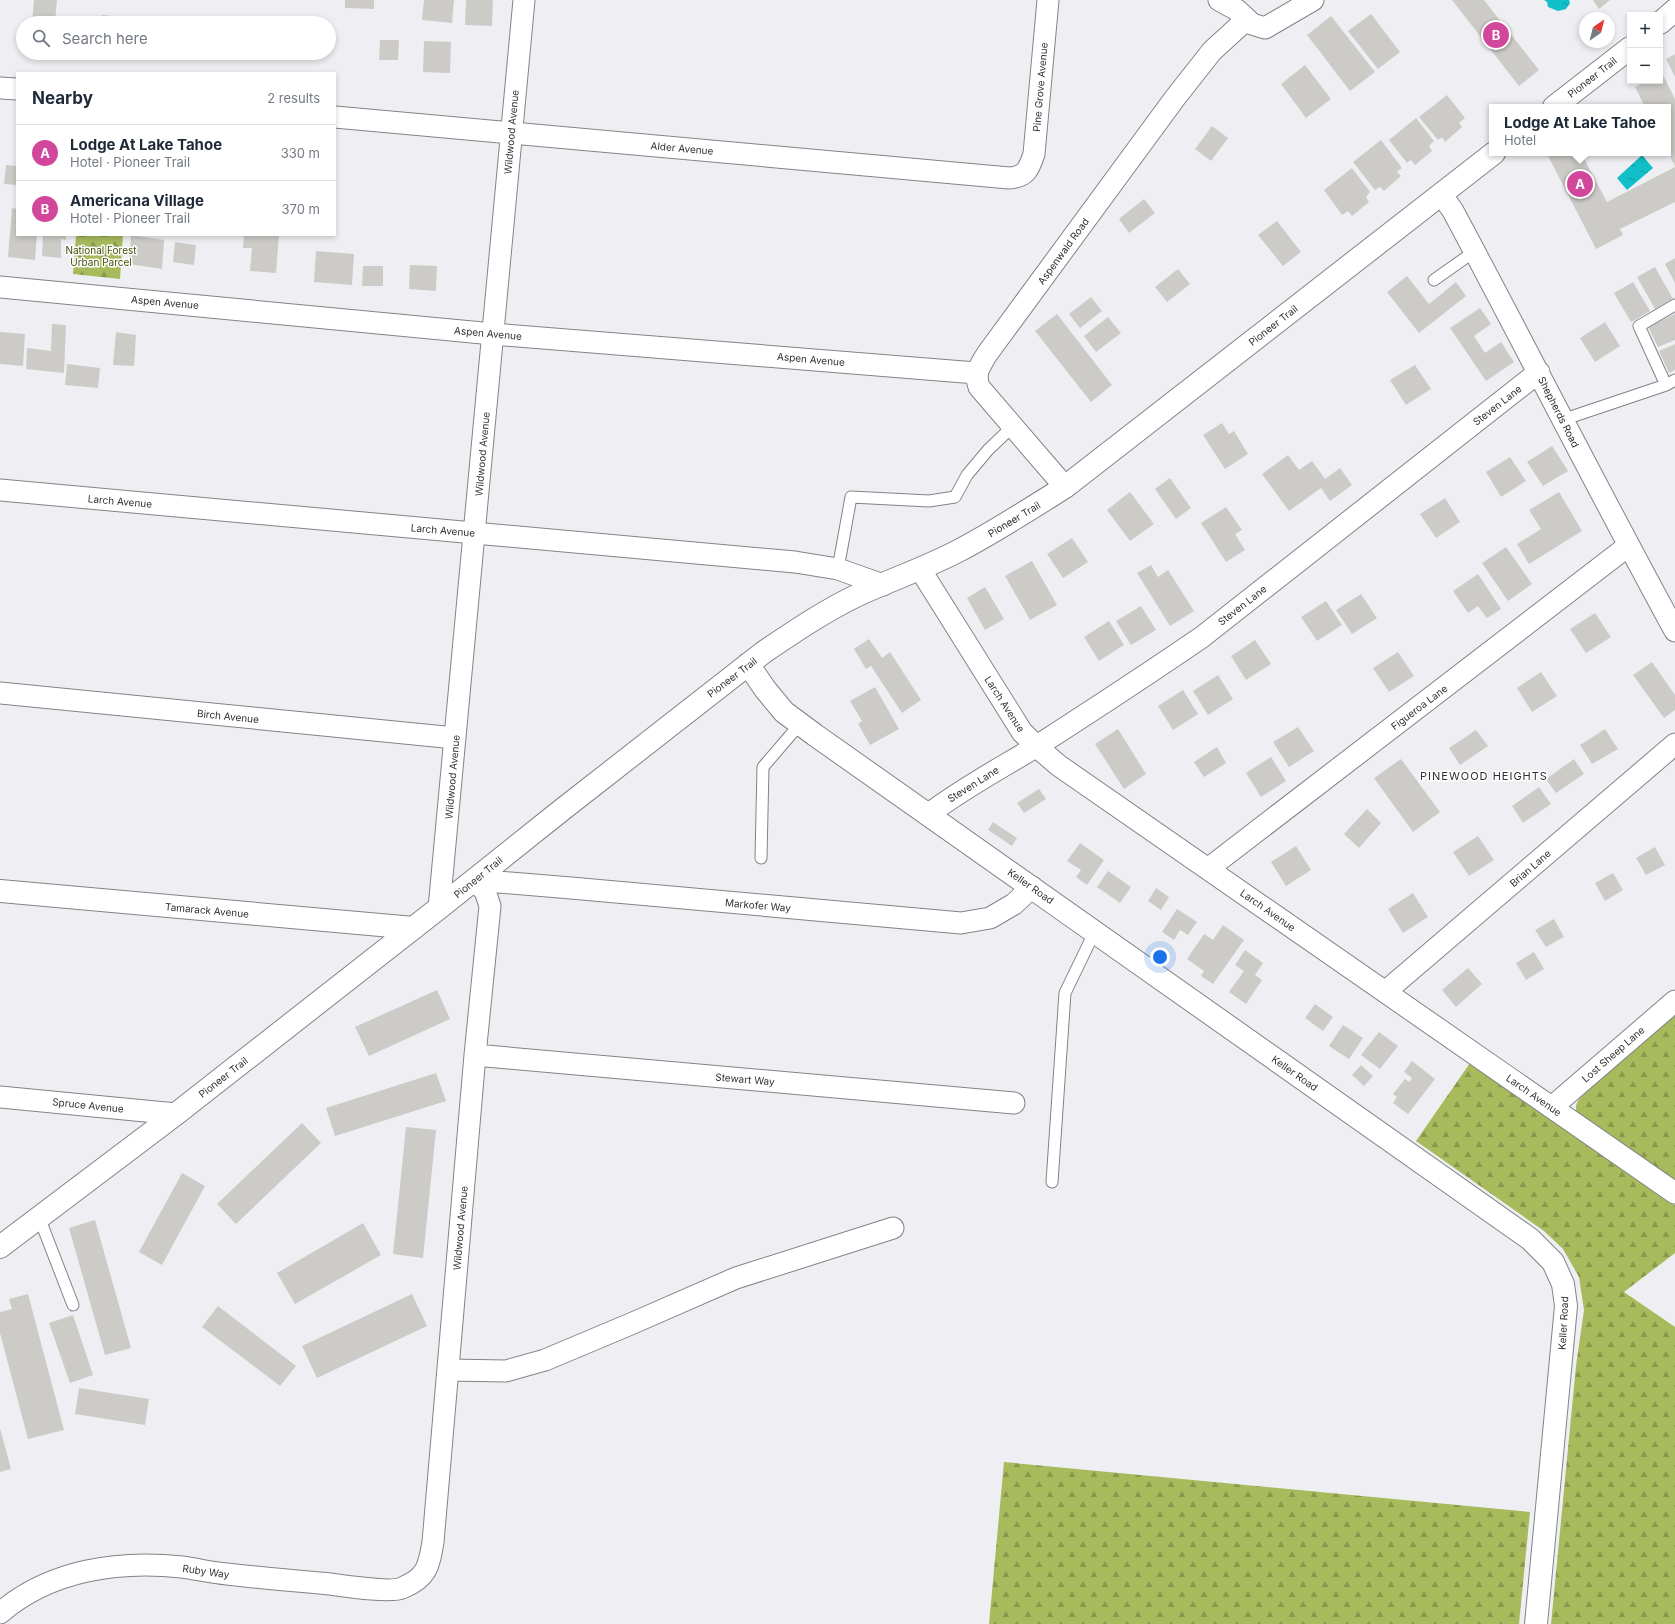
<!DOCTYPE html>
<html lang="en">
<head>
<meta charset="utf-8">
<style>
	:root { --surface:#fff; --page:#f6f6f7; --text:#1f2937; --muted:#747a83; --line:#e0e1e3; --accent:#0b8043 }
	body { margin:0; font-family:Inter,sans-serif; background:var(--page); color:var(--text) }
	.controls { position:absolute; right:12px; top:12px; display:grid; overflow:hidden; border-radius:0px; box-shadow:0 2px 6px #0003 }
	.controls button { width:36px; height:36px; display:grid; place-items:center; padding:0; border:0; border-bottom:1px solid var(--line); background:var(--surface); color:var(--text); font:20px sans-serif }
	.compass { position:absolute; left:1579px; top:12px; width:36px; height:36px; border-radius:50%; background:var(--surface); box-shadow:0 2px 6px #0003; rotate:35deg }
	.you { position:absolute; left:1160px; top:957px; width:14px; height:14px; margin:-10px; border:3px solid #fff; border-radius:50%; background:#1a73e8; box-shadow:0 0 0 6px #1a73e833 }
	.badge { display:grid; place-items:center; width:26px; height:26px; border-radius:50%; background:var(--accent); color:#fff; font-size:13px; font-weight:700 }
	.pin { position:absolute; translate:-50% -50%; border:2px solid #fff; box-shadow:0 1px 4px #0006 }
	.popup { position:absolute; left:1489px; top:104px; width:182px; height:52px; box-sizing:border-box; display:grid; place-content:center; border-radius:0px; background:var(--surface); filter:drop-shadow(0 1px 3px #0005); font-size:13px; white-space:nowrap; color:var(--muted) }
	.popup b { font-size:15px; color:var(--text) }
	.popup::after { content:''; position:absolute; left:50%; top:100%; margin-left:-8px; border:8px solid transparent; border-top-color:var(--surface) }
	.list { margin:0; padding:0; list-style:none }
	h2 { display:flex; justify-content:space-between; align-items:center; height:52px; margin:0; padding:0 16px; font-size:17px }
	h2 small { font-size:13px; font-weight:400; color:var(--muted) }
	.list li { display:grid; grid-template-columns:26px 1fr auto; gap:12px; align-items:center; box-sizing:border-box; height:56px; padding:0 16px; border-top:1px solid var(--line) }
	.list b { display:block; font-size:15px; white-space:nowrap }
	.list p { margin:0; font-size:13px; white-space:nowrap; color:var(--muted) }
	.list em { font-size:13px; font-style:normal; color:var(--muted) }
	.icon { flex:none; width:22px; height:22px; fill:none; stroke:currentColor; stroke-width:2; stroke-linecap:round; stroke-linejoin:round }
	.map { position:relative; flex:none; width:1675px; height:1624px; overflow:hidden }
	.search { position:absolute; background:var(--surface); box-shadow:0 2px 6px #0003; left:16px; top:16px; width:320px; height:44px; display:flex; align-items:center; gap:10px; box-sizing:border-box; padding:0 14px; border-radius:22px; color:var(--muted); font-size:15px }
	.panel { position:absolute; background:var(--surface); box-shadow:0 2px 6px #0003; left:16px; top:72px; width:320px; height:164px; border-radius:0px }
	.map>svg:first-child { display:block }
	.forest { fill:url(#forest-firs) }
	.water { fill:url(#water-ripples) }
	.building { fill:#cdcbc7 }
	.lines { fill:none; stroke-linecap:round; stroke-linejoin:round }
	.lane-casing { stroke:#838387; stroke-width:13 }
	.street-casing { stroke:#838387; stroke-width:23 }
	.secondary-casing { stroke:#838387; stroke-width:24 }
	.lane { stroke:#fff; stroke-width:11 }
	.street { stroke:#fff; stroke-width:21 }
	.secondary { stroke:#fff; stroke-width:22 }
	.labels { text-anchor:middle; stroke-width:3; stroke-linejoin:round; paint-order:stroke }
	.street-label { font-size:10px; fill:#303031; stroke:#fff }
	.park-label { font-size:10px; fill:#445007; stroke:#fff }
	.neighbourhood-label { font-size:11px; letter-spacing:1px; fill:#303031; stroke:#fff }
</style>
</head>
<body>
<div class="map">
<svg width="1675" height="1624" viewBox="0 0 1675 1624">
	<defs>
		<pattern id="forest-firs" width="22" height="20" patternUnits="userSpaceOnUse"><rect width="22" height="20" fill="#a7bb5d"/><path d="M5 1l3.5 6h-7zM16 11l3.5 6h-7z" fill="#88984d"/></pattern>
		<pattern id="water-ripples" width="26" height="14" patternUnits="userSpaceOnUse"><rect width="26" height="14" fill="#10bfc8"/><path d="M2 4q2-2 4 0t4 0M15 11q2-2 4 0t4 0" fill="none" stroke="#109ca3"/></pattern>
	</defs>
	<rect width="100%" height="100%" fill="#efeff3"/>
	<path class="forest" d="M 76,235 L 123,235 L 120,279 L 73,274 Z
		M 1675,1015 L 1675,1181 L 1577,1114 C 1574,1104 1578,1100 1585,1092 Z
		M 1470,1063 L 1675,1205 L 1675,1253 L 1624,1292 L 1675,1327 L 1675,1624 L 1551,1624 L 1576,1366 L 1584,1310 L 1579,1277 L 1563,1249 L 1544,1231 L 1416,1141 Z
		M 1004,1462 L 1530,1512 L 1519,1624 L 989,1624 Z"/>
	<path class="water" d="M 1544,0 L 1569,0 L 1570,3 L 1566,9 L 1558,11 L 1548,7 L 1547,2 Z
		M 1642,155 L 1653,168 L 1627,190 L 1617,178 Z"/>
	<path class="building" d="M 34,0 L 57,0 L 55,23 L 32,23 Z
		M 345,0 L 374,0 L 374,9 L 345,8 Z
		M 424,0 L 454,0 L 452,23 L 422,20 Z
		M 466,0 L 493,0 L 492,26 L 465,25 Z
		M 1452,0 L 1484,0 L 1539,70 L 1519,86 Z
		M 1593,0 L 1610,0 L 1599,9 Z
		M 1371,14 L 1400,52 L 1378,69 L 1348,31 Z
		M 102,15 L 130,18 L 130,23 L 101,23 Z
		M 1331,16 L 1375,72 L 1350,91 L 1307,35 Z
		M 268,17 L 292,18 L 292,23 L 268,23 Z
		M 380,40 L 399,40 L 398,60 L 379,60 Z
		M 424,41 L 451,42 L 450,73 L 423,72 Z
		M 1675,54 L 1675,77 L 1666,59 Z
		M 1305,65 L 1331,99 L 1306,118 L 1281,84 Z
		M 1662,73 L 1675,99 L 1675,166 L 1668,153 L 1668,107 L 1645,107 L 1635,87 L 1646,81 L 1660,81 L 1660,74 Z
		M 1447,95 L 1465,118 L 1459,123 L 1462,127 L 1445,142 L 1442,137 L 1438,140 L 1419,117 Z
		M 1416,118 L 1434,141 L 1429,146 L 1432,151 L 1415,165 L 1411,160 L 1407,163 L 1389,140 Z
		M 1212,126 L 1228,138 L 1211,161 L 1195,149 Z
		M 1381,140 L 1402,168 L 1397,172 L 1401,176 L 1384,191 L 1380,187 L 1375,190 L 1353,162 Z
		M 1550,153 L 1584,153 L 1586,156 L 1583,157 L 1607,202 L 1675,167 L 1675,202 L 1620,229 L 1623,235 L 1596,249 L 1547,154 Z
		M 6,165 L 17,166 L 17,185 L 4,184 Z
		M 1352,168 L 1370,192 L 1366,197 L 1369,202 L 1352,216 L 1348,211 L 1342,215 L 1324,190 Z
		M 1144,199 L 1155,213 L 1129,233 L 1119,219 Z
		M 12,208 L 17,209 L 17,235 L 37,235 L 35,260 L 8,257 Z
		M 1277,221 L 1301,252 L 1283,266 L 1258,235 Z
		M 43,235 L 66,235 L 66,240 L 61,239 L 61,258 L 42,256 Z
		M 131,235 L 164,240 L 162,269 L 129,264 Z
		M 244,235 L 279,235 L 276,273 L 250,271 L 252,248 L 243,248 Z
		M 175,242 L 196,245 L 194,265 L 173,262 Z
		M 316,251 L 354,254 L 352,285 L 314,282 Z
		M 1675,258 L 1675,283 L 1665,264 Z
		M 410,265 L 437,266 L 436,291 L 409,289 Z
		M 363,266 L 383,266 L 383,286 L 362,286 Z
		M 1655,267 L 1673,299 L 1655,309 L 1637,277 Z
		M 1178,269 L 1190,284 L 1167,302 L 1155,287 Z
		M 1407,276 L 1429,304 L 1456,282 L 1466,296 L 1419,333 L 1387,292 Z
		M 1633,282 L 1650,311 L 1631,322 L 1614,293 Z
		M 1091,297 L 1102,311 L 1080,328 L 1069,314 Z
		M 1480,308 L 1491,324 L 1474,336 L 1485,353 L 1501,342 L 1514,362 L 1486,381 L 1450,328 Z
		M 1057,314 L 1112,385 L 1091,402 L 1035,331 Z
		M 1675,314 L 1675,340 L 1658,347 L 1648,327 Z
		M 1108,317 L 1121,333 L 1096,352 L 1084,336 Z
		M 1605,322 L 1620,346 L 1595,362 L 1580,338 Z
		M 52,324 L 66,325 L 64,373 L 26,369 L 27,348 L 51,351 Z
		M 0,332 L 25,334 L 23,366 L 0,364 Z
		M 116,332 L 136,335 L 134,366 L 113,365 Z
		M 1675,344 L 1675,370 L 1669,373 L 1659,351 Z
		M 67,364 L 100,368 L 98,388 L 65,385 Z
		M 1415,365 L 1431,389 L 1406,405 L 1390,380 Z
		M 1222,423 L 1229,434 L 1234,431 L 1248,454 L 1225,469 L 1203,435 Z
		M 1552,446 L 1568,471 L 1543,486 L 1527,462 Z
		M 1288,455 L 1299,470 L 1312,461 L 1325,479 L 1340,468 L 1352,485 L 1330,501 L 1321,488 L 1289,511 L 1262,474 Z
		M 1510,457 L 1526,481 L 1501,497 L 1486,472 Z
		M 1170,478 L 1191,508 L 1176,519 L 1155,489 Z
		M 1130,492 L 1154,524 L 1130,541 L 1107,510 Z
		M 1559,492 L 1582,531 L 1529,564 L 1517,544 L 1541,529 L 1529,510 Z
		M 1445,498 L 1460,522 L 1436,538 L 1420,514 Z
		M 1226,507 L 1242,530 L 1235,534 L 1245,550 L 1226,562 L 1201,523 Z
		M 1072,538 L 1088,562 L 1063,578 L 1047,554 Z
		M 1506,547 L 1532,584 L 1508,601 L 1482,563 Z
		M 1032,561 L 1057,605 L 1030,620 L 1005,576 Z
		M 1151,565 L 1158,577 L 1168,570 L 1194,611 L 1170,626 L 1137,573 Z
		M 1478,574 L 1501,609 L 1487,618 L 1478,606 L 1468,613 L 1453,591 Z
		M 985,587 L 1004,619 L 985,630 L 967,598 Z
		M 1361,594 L 1377,618 L 1352,634 L 1336,610 Z
		M 1326,601 L 1342,625 L 1317,641 L 1301,617 Z
		M 1141,606 L 1156,630 L 1131,645 L 1116,621 Z
		M 1595,613 L 1611,637 L 1586,653 L 1570,629 Z
		M 1109,621 L 1124,645 L 1099,661 L 1084,637 Z
		M 869,639 L 882,658 L 890,652 L 921,700 L 902,713 L 871,666 L 866,669 L 854,649 Z
		M 1255,640 L 1271,664 L 1246,680 L 1231,656 Z
		M 1398,652 L 1414,676 L 1389,692 L 1373,668 Z
		M 1652,662 L 1675,695 L 1675,710 L 1664,718 L 1633,675 Z
		M 1541,672 L 1557,696 L 1532,712 L 1517,688 Z
		M 1218,675 L 1233,699 L 1208,715 L 1193,691 Z
		M 875,687 L 899,729 L 870,745 L 858,724 L 862,721 L 850,701 Z
		M 1183,690 L 1198,714 L 1173,730 L 1158,706 Z
		M 1298,727 L 1314,751 L 1289,767 L 1273,742 Z
		M 1118,729 L 1146,774 L 1124,789 L 1095,744 Z
		M 1605,729 L 1618,749 L 1592,764 L 1580,745 Z
		M 1476,730 L 1488,746 L 1460,765 L 1449,748 Z
		M 1217,747 L 1226,763 L 1204,777 L 1194,762 Z
		M 1271,757 L 1286,781 L 1261,797 L 1246,773 Z
		M 1401,759 L 1440,812 L 1413,832 L 1374,778 Z
		M 1574,759 L 1584,774 L 1556,793 L 1546,779 Z
		M 1539,787 L 1551,804 L 1523,823 L 1512,806 Z
		M 1039,789 L 1046,799 L 1024,813 L 1017,803 Z
		M 1367,809 L 1381,823 L 1359,848 L 1344,834 Z
		M 993,822 L 1017,838 L 1012,846 L 988,830 Z
		M 1478,836 L 1494,860 L 1469,876 L 1453,852 Z
		M 1080,843 L 1104,860 L 1087,885 L 1076,877 L 1081,870 L 1067,861 Z
		M 1296,846 L 1311,870 L 1286,886 L 1271,862 Z
		M 1655,847 L 1665,865 L 1646,875 L 1636,858 Z
		M 1108,871 L 1131,887 L 1120,903 L 1097,887 Z
		M 1613,873 L 1623,890 L 1605,901 L 1595,883 Z
		M 1156,888 L 1169,897 L 1161,910 L 1148,901 Z
		M 1413,893 L 1428,917 L 1403,933 L 1388,909 Z
		M 1177,909 L 1197,922 L 1188,935 L 1180,930 L 1174,940 L 1162,932 Z
		M 1554,919 L 1564,937 L 1546,947 L 1535,930 Z
		M 1223,925 L 1244,940 L 1213,984 L 1201,976 L 1204,971 L 1187,959 L 1204,934 L 1213,940 Z
		M 1245,950 L 1263,963 L 1255,975 L 1262,980 L 1246,1004 L 1229,992 L 1244,971 L 1235,965 Z
		M 1534,952 L 1544,969 L 1526,980 L 1516,963 Z
		M 1468,968 L 1482,984 L 1456,1007 L 1442,990 Z
		M 437,990 L 450,1019 L 369,1056 L 355,1027 Z
		M 1315,1004 L 1333,1017 L 1323,1031 L 1305,1018 Z
		M 1343,1025 L 1363,1038 L 1349,1059 L 1329,1046 Z
		M 1379,1032 L 1398,1046 L 1380,1069 L 1361,1055 Z
		M 1412,1061 L 1435,1079 L 1408,1114 L 1393,1103 L 1397,1097 L 1393,1094 L 1405,1079 L 1409,1082 L 1412,1078 L 1404,1072 Z
		M 1361,1065 L 1373,1076 L 1364,1086 L 1352,1075 Z
		M 436,1073 L 446,1101 L 335,1136 L 326,1108 Z
		M 302,1123 L 321,1143 L 236,1224 L 217,1204 Z
		M 406,1127 L 436,1130 L 423,1258 L 393,1254 Z
		M 182,1173 L 205,1186 L 162,1265 L 139,1252 Z
		M 95,1220 L 131,1348 L 105,1355 L 69,1228 Z
		M 363,1223 L 381,1255 L 295,1304 L 277,1273 Z
		M 28,1294 L 64,1430 L 28,1439 L 0,1333 L 0,1312 L 12,1309 L 9,1299 Z
		M 412,1294 L 427,1326 L 317,1378 L 302,1346 Z
		M 218,1306 L 296,1366 L 280,1386 L 202,1327 Z
		M 73,1315 L 93,1375 L 70,1383 L 49,1323 Z
		M 79,1388 L 149,1399 L 145,1425 L 75,1414 Z
		M 0,1428 L 11,1469 L 0,1472 Z"/>
	<g class="lines">
		<g class="lane-casing">
			<path id="lane" d="M 1434,280 L 1475,251
				M 1675,305 L 1639,326 L 1666,385 L 1675,380
				M 1562,420 L 1666,385
				M 838,569 L 851,497 L 929,501 L 955,497 L 967,475 L 988,450 L 1012,427
				M 761,858 L 763,767 L 800,724
				M 1052,1182 L 1065,993 L 1095,931
				M 39,1217 L 73,1305"/>
		</g>
		<g class="street-casing">
			<path id="street" d="M 1219,0 L 1237,10 L 1252,24 L 1265,28 L 1313,0
				M 0,88 L 17,89
				M 335,117 L 1009,178 C 1026,177 1029,169 1034,154 L 1048,0
				M 1442,195 L 1453,211 C 1528,351 1599,492 1675,631
				M 0,287 L 493,334 L 976,373
				M 1065,487 L 979,387 C 974,373 980,366 987,354 L 1175,98 L 1212,51 L 1247,19
				M 0,490 L 795,562 L 838,569 L 883,585
				M 920,569 L 1022,732 L 1036,746 L 1058,765 L 1675,1193
				M 0,693 L 455,738
				M 929,814 C 963,788 1001,768 1037,746 C 1093,710 1148,674 1202,637 L 1539,372
				M 1209,868 L 1628,546
				M 474,880 L 571,888 L 961,923 L 990,918 L 1014,904 L 1032,887
				M 439,908 L 524,0
				M 1385,992 L 1675,744
				M 475,1055 L 1014,1103
				M 0,1097 L 176,1114
				M 1552,1107 L 1675,1001
				M 448,1370 L 506,1371 L 545,1360 L 633,1323 L 736,1278 L 893,1228
				M 0,1613 C 50,1570 118,1560 182,1567 C 197,1569 212,1573 227,1574 C 261,1578 296,1581 330,1584 C 345,1586 390,1593 402,1588 C 427,1578 429,1566 433,1542 L 475,1055 L 490,906 L 485,891 L 474,880"/>
		</g>
		<g class="secondary-casing">
			<path id="secondary" d="M 1660,23 L 1675,10
				M 1554,107 L 1630,48
				M 748,664 L 765,689 L 784,712 L 815,735 L 1530,1239 L 1553,1262 L 1563,1284 L 1566,1306 L 1536,1624
				M 0,891 L 414,928
				M 0,1247 L 176,1114 L 439,908 L 563,809 L 764,652 C 795,631 826,610 860,594 C 893,579 928,567 960,550 C 996,531 1030,509 1065,487 L 1494,153"/>
		</g>
		<use href="#lane" class="lane"/>
		<use href="#street" class="street"/>
		<use href="#secondary" class="secondary"/>
	</g>
	<g class="labels">
		<g class="street-label">
			<text transform="translate(1592 77) rotate(-38)" y="4">Pioneer Trail</text>
			<text transform="translate(1040 87) rotate(-85)" y="4">Pine Grove Avenue</text>
			<text transform="translate(511 132) rotate(-85)" y="4">Wildwood Avenue</text>
			<text transform="translate(682 148) rotate(5)" y="4">Alder Avenue</text>
			<text transform="translate(1063 251) rotate(-54)" y="4">Aspenwald Road</text>
			<text transform="translate(165 302) rotate(5)" y="4">Aspen Avenue</text>
			<text transform="translate(1273 325) rotate(-38)" y="4">Pioneer Trail</text>
			<text transform="translate(488 333) rotate(5)" y="4">Aspen Avenue</text>
			<text transform="translate(811 359) rotate(5)" y="4">Aspen Avenue</text>
			<text transform="translate(1497 405) rotate(-38)" y="4">Steven Lane</text>
			<text transform="translate(1559 412) rotate(63)" y="4">Shepherds Road</text>
			<text transform="translate(482 454) rotate(-85)" y="4">Wildwood Avenue</text>
			<text transform="translate(120 501) rotate(5)" y="4">Larch Avenue</text>
			<text transform="translate(1014 519) rotate(-31)" y="4">Pioneer Trail</text>
			<text transform="translate(443 530) rotate(5)" y="4">Larch Avenue</text>
			<text transform="translate(1242 605) rotate(-38)" y="4">Steven Lane</text>
			<text transform="translate(732 677) rotate(-37)" y="4">Pioneer Trail</text>
			<text transform="translate(1005 704) rotate(57)" y="4">Larch Avenue</text>
			<text transform="translate(1419 707) rotate(-37)" y="4">Figueroa Lane</text>
			<text transform="translate(228 716) rotate(6)" y="4">Birch Avenue</text>
			<text transform="translate(452 777) rotate(-85)" y="4">Wildwood Avenue</text>
			<text transform="translate(973 784) rotate(-32)" y="4">Steven Lane</text>
			<text transform="translate(1530 868) rotate(-41)" y="4">Brian Lane</text>
			<text transform="translate(478 877) rotate(-39)" y="4">Pioneer Trail</text>
			<text transform="translate(1031 886) rotate(35)" y="4">Keller Road</text>
			<text transform="translate(758 905) rotate(5)" y="4">Markofer Way</text>
			<text transform="translate(207 910) rotate(5)" y="4">Tamarack Avenue</text>
			<text transform="translate(1268 910) rotate(35)" y="4">Larch Avenue</text>
			<text transform="translate(1613 1054) rotate(-41)" y="4">Lost Sheep Lane</text>
			<text transform="translate(1295 1073) rotate(35)" y="4">Keller Road</text>
			<text transform="translate(223 1077) rotate(-38)" y="4">Pioneer Trail</text>
			<text transform="translate(745 1079) rotate(5)" y="4">Stewart Way</text>
			<text transform="translate(1534 1095) rotate(35)" y="4">Larch Avenue</text>
			<text transform="translate(88 1105) rotate(6)" y="4">Spruce Avenue</text>
			<text transform="translate(460 1228) rotate(-85)" y="4">Wildwood Avenue</text>
			<text transform="translate(1563 1323) rotate(-87)" y="4">Keller Road</text>
			<text transform="translate(206 1571) rotate(8)" y="4">Ruby Way</text>
		</g>
		<g class="park-label">
			<text x="101" y="254">National Forest<tspan x="101" dy="12">Urban Parcel</tspan></text>
		</g>
		<g class="neighbourhood-label">
			<text x="1484" y="780">PINEWOOD HEIGHTS</text>
		</g>
	</g>
</svg>
<div class="controls">
<button>+</button>
<button>−</button>
</div>
<svg class="compass" viewBox="-18 -18 36 36"><path d="M0-13l5 13h-10z" fill="#e53935"/><path d="M0 13l5-13h-10z" fill="#747a83"/></svg>
<div class="you"></div>
<div class="pin badge" style="left:1580px;top:184px;background:#d1479c">A</div>
<div class="popup"><b>Lodge At Lake Tahoe</b>Hotel</div>
<div class="pin badge" style="left:1496px;top:35px;background:#d1479c">B</div>
<div class="search"><svg class="icon" aria-label="search" viewBox="0 0 24 24"><circle cx="10" cy="10" r="6"/><path d="M15 15l6 6"/></svg>Search here</div>
<section class="panel">
<h2>Nearby<small>2 results</small></h2>
<ul class="list">
<li><span class="badge" style="background:#d1479c">A</span><div><b>Lodge At Lake Tahoe</b><p>Hotel · Pioneer Trail</p></div><em>330 m</em></li>
<li><span class="badge" style="background:#d1479c">B</span><div><b>Americana Village</b><p>Hotel · Pioneer Trail</p></div><em>370 m</em></li>
</ul>
</section>
</div>
</body>
</html>
